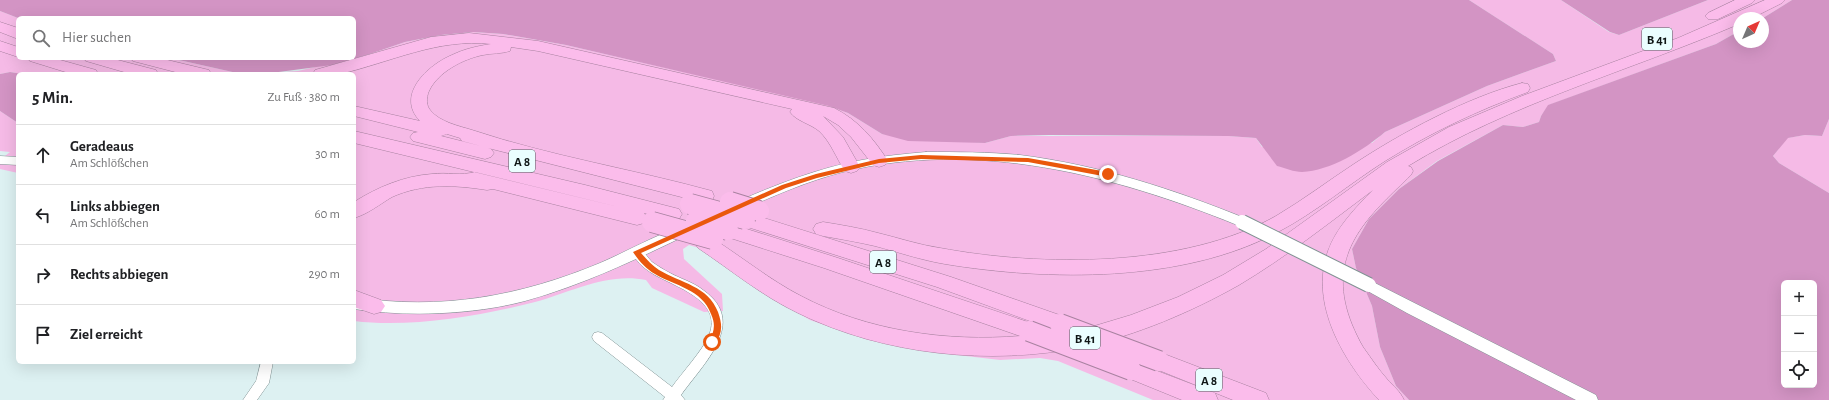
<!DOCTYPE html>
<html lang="de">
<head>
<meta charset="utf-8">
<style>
	:root { --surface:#fff; --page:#f2f2f2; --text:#202124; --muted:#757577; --line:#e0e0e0 }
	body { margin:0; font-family:"Alegreya Sans",sans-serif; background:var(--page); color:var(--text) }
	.controls { position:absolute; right:12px; bottom:12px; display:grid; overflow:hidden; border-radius:6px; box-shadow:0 4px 16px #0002 }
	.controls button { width:36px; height:36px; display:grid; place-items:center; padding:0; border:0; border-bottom:1px solid var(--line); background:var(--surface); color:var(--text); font:20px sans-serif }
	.compass { position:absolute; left:1733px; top:12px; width:36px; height:36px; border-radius:50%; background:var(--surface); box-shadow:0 4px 16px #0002; rotate:44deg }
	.stop { position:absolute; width:12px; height:12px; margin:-9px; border:3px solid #ea580c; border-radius:50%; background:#fff }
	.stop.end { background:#ea580c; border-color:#fff; box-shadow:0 1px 4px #0008 }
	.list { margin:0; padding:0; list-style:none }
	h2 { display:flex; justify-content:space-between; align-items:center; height:52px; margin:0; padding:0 16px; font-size:17px }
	h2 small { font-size:13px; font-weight:400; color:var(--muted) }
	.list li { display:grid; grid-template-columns:26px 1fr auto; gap:12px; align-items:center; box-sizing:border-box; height:60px; padding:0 16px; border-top:1px solid var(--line) }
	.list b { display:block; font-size:15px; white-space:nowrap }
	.list p { margin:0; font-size:13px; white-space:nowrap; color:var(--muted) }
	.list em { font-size:13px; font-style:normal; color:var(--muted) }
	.icon { flex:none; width:22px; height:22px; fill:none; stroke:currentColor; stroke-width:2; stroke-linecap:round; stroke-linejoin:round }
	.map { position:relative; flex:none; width:1829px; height:400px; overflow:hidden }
	.search { position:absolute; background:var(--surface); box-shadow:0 4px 16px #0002; left:16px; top:16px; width:340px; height:44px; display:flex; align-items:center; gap:10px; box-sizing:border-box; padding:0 14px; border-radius:6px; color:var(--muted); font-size:15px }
	.panel { position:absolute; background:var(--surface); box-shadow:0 4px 16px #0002; left:16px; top:72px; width:340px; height:292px; border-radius:6px }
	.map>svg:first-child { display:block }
	.green { fill:#f5bae6 }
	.forest { fill:#d394c4; fill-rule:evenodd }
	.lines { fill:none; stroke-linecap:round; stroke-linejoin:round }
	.minor-casing { stroke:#809293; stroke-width:1 }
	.tertiary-casing { stroke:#809293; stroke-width:1 }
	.motorway-casing { stroke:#a882a0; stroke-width:1 }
	.minor { fill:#fff; fill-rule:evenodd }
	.tertiary { fill:#fff; fill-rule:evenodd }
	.motorway { fill:#fbbceb; fill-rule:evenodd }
	.tertiary-bridge-casing { stroke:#809293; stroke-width:16; stroke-linecap:butt }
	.motorway-bridge-casing { stroke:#a882a0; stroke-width:22; stroke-linecap:butt }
	.tertiary-bridge { stroke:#fff; stroke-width:14 }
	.motorway-bridge { stroke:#fbbceb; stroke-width:20 }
	.route { fill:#ea580c }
	.labels { text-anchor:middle; stroke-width:3; stroke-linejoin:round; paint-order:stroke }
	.shield { fill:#eafeff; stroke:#515c5c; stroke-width:1 }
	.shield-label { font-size:13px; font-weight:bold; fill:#0f1616 }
</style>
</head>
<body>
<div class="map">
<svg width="1829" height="400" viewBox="0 0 1829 400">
	<rect width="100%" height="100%" fill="#ddf1f2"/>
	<path class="green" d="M 1469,0 L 1561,0 L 1609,32 L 1619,35 L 1708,0 L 1792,0 L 1763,18 L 1739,18 L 1739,31 L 1716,44 L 1549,105 L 1541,116 L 1539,122 L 1523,127 L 1503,125 L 1437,161 L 1399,189 L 1369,219 L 1352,249 L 1356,268 L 1372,306 L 1380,347 L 1396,386 L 1409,400 L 1153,400 L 1058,361 L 1040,358 L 1000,360 L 923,351 L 868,340 L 810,320 L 766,295 L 699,248 L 689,245 L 683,249 L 684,259 L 722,294 L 723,311 L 704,312 L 652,288 L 646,280 C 608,272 571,292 535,302 C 480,316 410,328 354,321 L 354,74 L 23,74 L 10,72 L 0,74 L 0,11 L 18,18 L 18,58 L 170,58 L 237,73 L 271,73 L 298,71 L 370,54 L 405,42 L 441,35 L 473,32 L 503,34 L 566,45 L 829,105 L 848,113 L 882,134 L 985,143 L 1011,136 L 1228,136 L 1256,138 L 1262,147 L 1372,143 L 1385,132 L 1487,86 L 1556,61 L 1553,54 Z
		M 0,111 L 18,123 L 18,173 L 0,169 L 0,160 L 10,152 L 0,151 Z
		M 1829,119 L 1829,193 L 1779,163 L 1773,156 L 1787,138 L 1805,135 L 1822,136 Z"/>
	<path class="forest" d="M 0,0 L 1469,0 L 1553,54 L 1556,61 L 1487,86 L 1385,132 C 1364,150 1330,171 1302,172 C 1294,172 1285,168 1277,166 L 1256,138 L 1228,136 L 1049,135 L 1011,136 L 985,143 L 908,141 L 882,134 L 848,113 L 829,106 L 566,45 L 503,34 L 473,32 L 441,35 L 405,42 L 370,54 L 332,65 L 271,73 L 237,73 L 170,58 L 354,58 L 354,18 L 18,18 L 0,11 Z
		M 1561,0 L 1708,0 L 1619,35 L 1610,32 Z
		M 1792,0 L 1829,0 L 1829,119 L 1822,136 L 1805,135 L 1788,138 L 1773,156 L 1779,163 L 1829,193 L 1829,400 L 1409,400 L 1396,386 L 1380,347 L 1372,306 L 1356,268 L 1352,249 L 1369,219 L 1399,189 L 1438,161 L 1503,125 L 1523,127 L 1539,122 L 1541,116 L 1548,105 L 1716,44 L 1739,31 L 1739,42 L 1763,42 L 1763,18 ZM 1784,283 L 1814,283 L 1814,385 L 1784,385 Z
		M 10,72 L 23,74 L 18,74 L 18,123 L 0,111 L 0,74 Z"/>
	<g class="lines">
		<g class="minor-casing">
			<path id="minor" d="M 637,248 C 644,250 647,257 652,262 C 658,266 664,270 670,273 C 681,279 693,282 703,290 C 749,322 703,364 681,395 L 685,400 L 663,400 L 665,397 L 594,341 L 592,337 L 594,333 L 598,332 L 602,333 L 672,387 C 681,374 704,349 709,335 C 724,299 671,286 650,272 C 642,267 636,260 631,252 L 633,249 Z
				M 261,362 L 273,362 L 269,383 L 257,400 L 243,400 L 256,381 Z"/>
		</g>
		<g class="tertiary-casing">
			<path id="tertiary" d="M 926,152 C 957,152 988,152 1020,155 C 1099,165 1173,189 1247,219 L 1249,222 L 1247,225 L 1237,225 C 1114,175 976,139 843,172 C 808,181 776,195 744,209 L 734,209 L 732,206 L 734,203 C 775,185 818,168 862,160 C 883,156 904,154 926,152 Z
				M 0,156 L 18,157 L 18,165 L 0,164 Z
				M 686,225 L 691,227 L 693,230 L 691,233 C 637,259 583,285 525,301 C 472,315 408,317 354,309 L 354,297 C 440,311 521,296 600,263 C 628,251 657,234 686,225 Z
				M 1369,280 L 1596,395 L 1598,400 L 1576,400 L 1407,313 L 1364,289 L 1362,285 L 1364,281 Z"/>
		</g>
		<g class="motorway-casing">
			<path id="motorway" d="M 1735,0 L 1755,0 L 1752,3 L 1718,19 L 1708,19 L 1705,16 L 1708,13 Z
				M 1765,0 L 1785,0 L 1782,3 L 1752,18 L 1739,18 L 1739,24 C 1629,71 1511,103 1408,166 L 1411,167 L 1413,171 L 1411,175 C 1374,211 1333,245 1345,302 C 1348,317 1355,333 1363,347 C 1371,358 1378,369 1387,379 C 1393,386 1400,391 1404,400 L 1379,400 C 1344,362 1309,304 1328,251 C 1336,228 1356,207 1373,190 C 1329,223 1286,257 1239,285 C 1191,312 1137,335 1083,347 C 990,366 884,355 798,313 C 762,296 731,270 698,248 L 695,243 L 698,238 L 705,236 L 712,238 C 742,257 770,280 801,296 C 867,331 947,342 1020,336 L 824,268 L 721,235 L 718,230 L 721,225 L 728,223 L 838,258 L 1037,325 L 1040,331 L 1038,335 L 1091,327 L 1131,315 L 1178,297 L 1223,275 L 1266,249 L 1387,162 L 1449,127 L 1522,96 L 1678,38 Z
				M 0,22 L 18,28 L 18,39 L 0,32 Z
				M 469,33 L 538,41 L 834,108 C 858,120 874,139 888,161 L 885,165 L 879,167 L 873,165 L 851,137 L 838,125 L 823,116 L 843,137 L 860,167 L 857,171 L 851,173 L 845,171 C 836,158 831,142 819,131 C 811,124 796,121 790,112 L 792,109 L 538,51 L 511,47 L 510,51 C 501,54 492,53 483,55 C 463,59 438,72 429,91 C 426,98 426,106 431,111 C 440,122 459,126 472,130 C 550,156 632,169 712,191 L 714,196 L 712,201 L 705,203 L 488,148 L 491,149 L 494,153 L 491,157 L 485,159 L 413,141 L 410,137 L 413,133 L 418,132 L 354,116 L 354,106 L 420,121 C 395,95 428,65 452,55 C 464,49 478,46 491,44 C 438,38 391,62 340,74 C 332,75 322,74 313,74 L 315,70 L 431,37 ZM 447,134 L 460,138 L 462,141 L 481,146 L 441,136 Z
				M 0,41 L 18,47 L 18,57 L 0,51 Z
				M 28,58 L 53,58 L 96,70 L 98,74 L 72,74 L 30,61 Z
				M 84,58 L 110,58 L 156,70 L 158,74 L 131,74 L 86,61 Z
				M 131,58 L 159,58 L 209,70 L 211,74 L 183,74 L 133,61 Z
				M 1522,83 L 1528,84 L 1530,88 L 1528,92 C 1478,110 1430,133 1385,161 C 1349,184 1316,212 1278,232 C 1183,283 1048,281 945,264 C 921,260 898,252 875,246 C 858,242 840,239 823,236 L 816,234 L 813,229 L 816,224 L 823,222 C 841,225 860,228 878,233 C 899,238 919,245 940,248 C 1042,267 1184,268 1276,216 C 1303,200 1328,181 1354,164 C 1401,133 1468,97 1522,83 Z
				M 354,131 L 585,185 L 679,209 L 682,214 L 679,219 L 672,221 L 644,213 L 647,218 L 644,223 L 637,225 L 493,189 L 487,190 C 455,185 423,183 392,197 C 380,204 368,214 354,218 L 354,202 C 378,187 404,176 432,174 C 447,172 461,176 475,172 L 627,209 L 354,143 Z
				M 745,212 L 951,277 L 1068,318 L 1071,324 L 1068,330 L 1060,332 L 937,287 L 738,224 L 735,219 L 738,214 Z
				M 354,290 L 381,300 L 385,306 L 381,312 L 374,314 L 354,307 Z
				M 1159,352 L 1266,393 L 1269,400 L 1233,400 L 1151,367 L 1148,361 L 1151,355 Z
				M 1131,361 L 1215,393 L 1218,400 L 1182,400 L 1123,376 L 1120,370 L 1123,364 Z"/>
		</g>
		<use href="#minor" class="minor"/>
		<use href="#tertiary" class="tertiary"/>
		<use href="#motorway" class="motorway"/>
		<g class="tertiary-bridge-casing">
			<path id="tertiary-bridge" d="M 1242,222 L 1369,285"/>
		</g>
		<g class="motorway-bridge-casing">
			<path id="motorway-bridge" d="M 730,202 L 759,211
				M 690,204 L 745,219
				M 696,221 L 728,230
				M 652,222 L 713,239
				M 1060,324 L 1159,361
				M 1029,331 L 1131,370"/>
		</g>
		<use href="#tertiary-bridge" class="tertiary-bridge"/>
		<use href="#motorway-bridge" class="motorway-bridge"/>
	</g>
	<path class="route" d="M 921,155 L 1028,158 L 1108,172 L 1111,174 L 1108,177 L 1028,162 L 921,159 L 879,163 L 817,178 L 786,188 L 641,253 C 647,260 652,265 659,270 C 681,283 708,286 718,312 C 723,326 722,333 715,345 L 712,345 L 709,342 C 714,332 716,325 711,314 C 702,289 675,286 655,274 C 646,269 639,261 633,252 L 782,185 L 816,174 L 879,159 Z"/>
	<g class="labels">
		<g class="shield">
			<rect x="1642" y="28" width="30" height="22" rx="3"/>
			<rect x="509" y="150" width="26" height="22" rx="3"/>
			<rect x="870" y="251" width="26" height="22" rx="3"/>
			<rect x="1070" y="327" width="30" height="22" rx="3"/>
			<rect x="1196" y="369" width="26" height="22" rx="3"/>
		</g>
		<g class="shield-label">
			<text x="1657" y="44">B 41</text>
			<text x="522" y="166">A 8</text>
			<text x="883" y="267">A 8</text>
			<text x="1085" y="343">B 41</text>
			<text x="1209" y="385">A 8</text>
		</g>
	</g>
</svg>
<div class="controls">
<button>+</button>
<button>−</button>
<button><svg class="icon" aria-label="locate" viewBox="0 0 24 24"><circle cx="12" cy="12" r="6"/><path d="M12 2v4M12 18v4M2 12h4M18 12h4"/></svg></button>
</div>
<svg class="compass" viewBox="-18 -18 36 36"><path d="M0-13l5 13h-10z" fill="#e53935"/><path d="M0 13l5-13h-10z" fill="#757577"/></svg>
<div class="stop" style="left:712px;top:342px"></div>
<div class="stop end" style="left:1108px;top:174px"></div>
<div class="search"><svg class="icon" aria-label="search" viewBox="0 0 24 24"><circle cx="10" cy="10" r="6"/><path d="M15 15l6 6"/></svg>Hier suchen</div>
<section class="panel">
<h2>5 Min.<small>Zu Fuß · 380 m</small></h2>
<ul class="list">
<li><svg class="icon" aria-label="ahead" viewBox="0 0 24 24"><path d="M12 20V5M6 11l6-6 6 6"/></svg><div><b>Geradeaus</b><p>Am Schlößchen</p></div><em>30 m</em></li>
<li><svg class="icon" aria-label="left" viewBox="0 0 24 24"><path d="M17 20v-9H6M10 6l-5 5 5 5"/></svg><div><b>Links abbiegen</b><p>Am Schlößchen</p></div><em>60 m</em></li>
<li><svg class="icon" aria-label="right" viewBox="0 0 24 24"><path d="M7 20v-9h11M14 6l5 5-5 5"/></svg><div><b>Rechts abbiegen</b></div><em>290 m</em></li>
<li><svg class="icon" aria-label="arrive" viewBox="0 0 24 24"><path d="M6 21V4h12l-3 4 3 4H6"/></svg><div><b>Ziel erreicht</b></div></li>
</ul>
</section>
</div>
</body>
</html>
